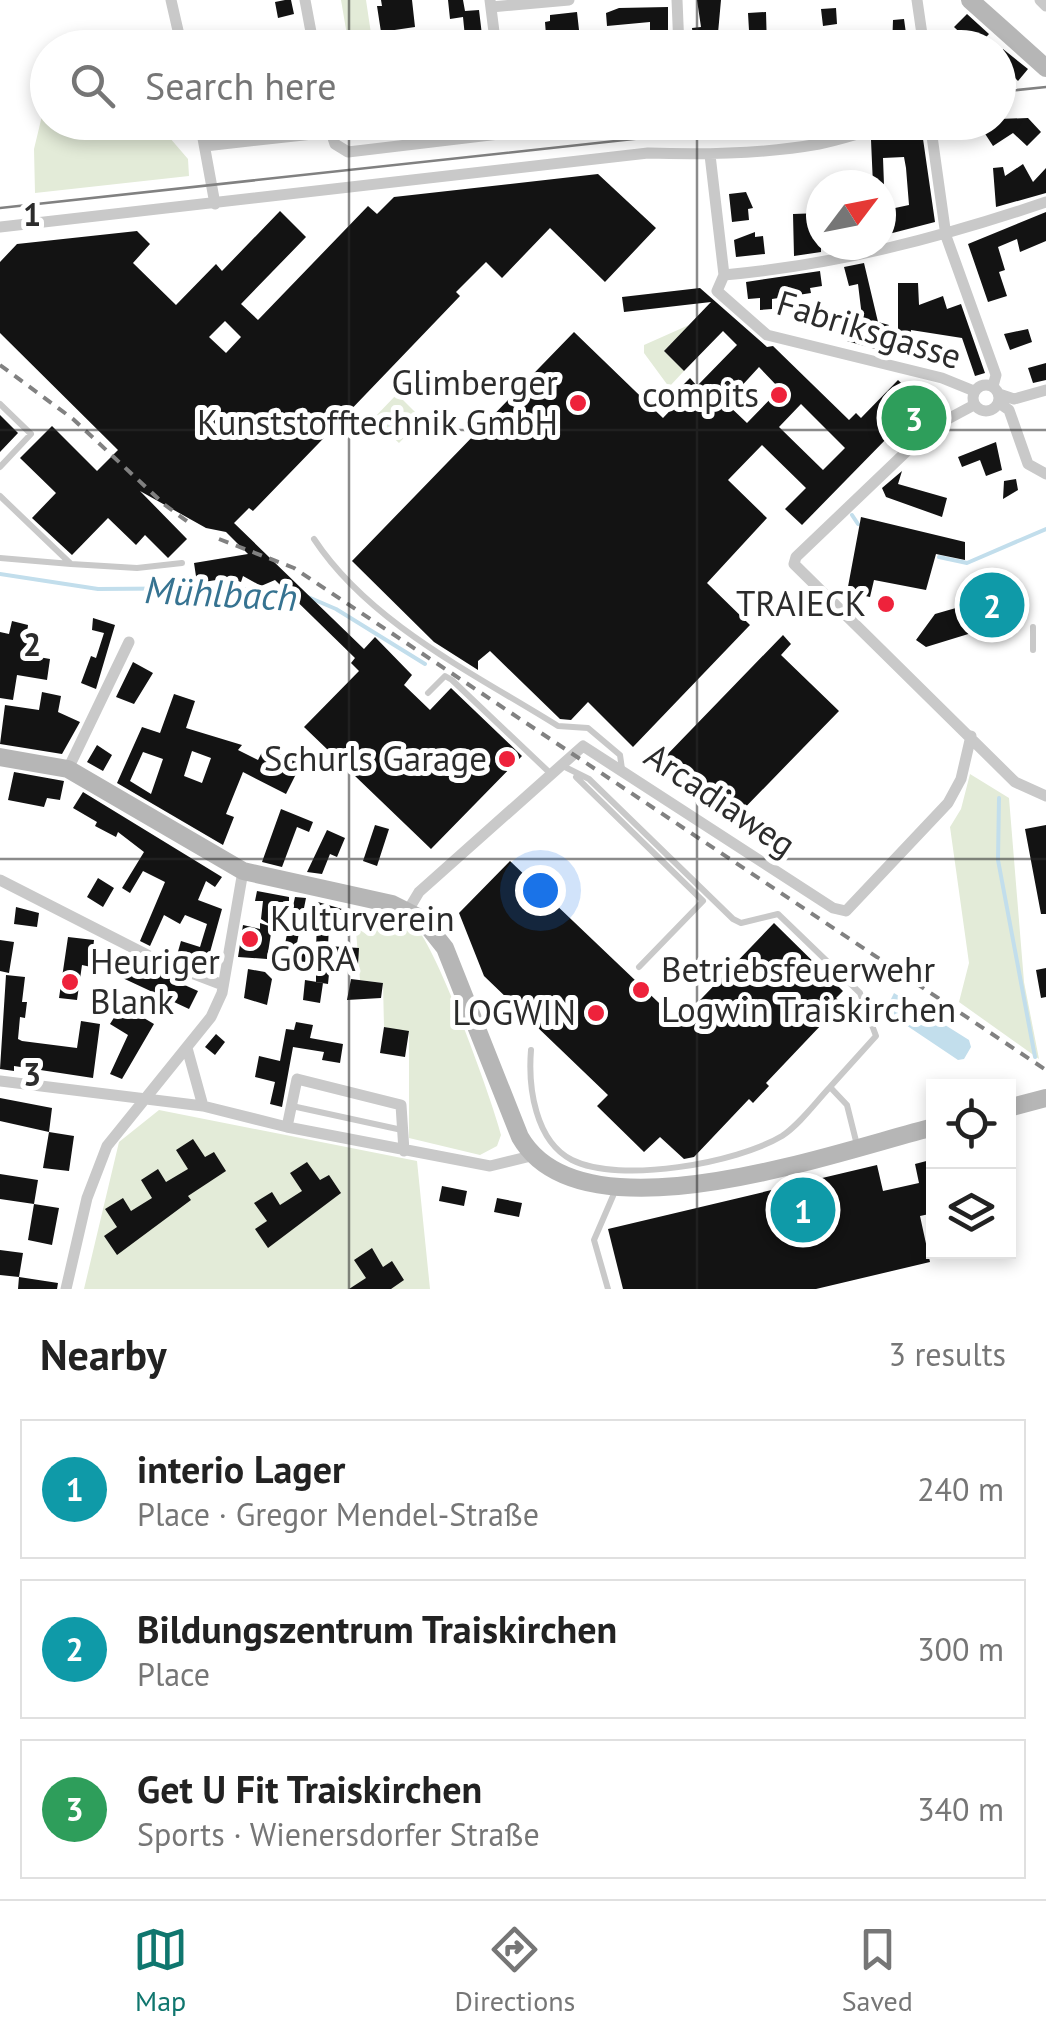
<!DOCTYPE html>
<html lang="en">
<head>
<meta charset="utf-8">
<style>
	:root { --surface:#fff; --page:#f6f6f6; --text:#222; --muted:#767676; --line:#e0e0e0; --accent:#0f766e }
	body { margin:0; font-family:"PT Sans",sans-serif; background:var(--page); color:var(--text) }
	.controls { position:absolute; right:30px; bottom:30px; display:grid; overflow:hidden; border-radius:0px; box-shadow:0 5px 15px #0003 }
	.controls button { width:90px; height:90px; display:grid; place-items:center; padding:0; border:0; border-bottom:2px solid var(--line); background:var(--surface); color:var(--text); font:50px sans-serif }
	.compass { position:absolute; left:806px; top:170px; width:90px; height:90px; border-radius:50%; background:var(--surface); box-shadow:0 5px 15px #0003; rotate:58deg }
	.you { position:absolute; left:540px; top:890px; width:35px; height:35px; margin:-25px; border:8px solid #fff; border-radius:50%; background:#1a73e8; box-shadow:0 0 0 15px #1a73e833 }
	.badge { display:grid; place-items:center; width:65px; height:65px; border-radius:50%; background:var(--accent); color:#fff; font-size:32px; font-weight:700 }
	.pin { position:absolute; translate:-50% -50%; border:5px solid #fff; box-shadow:0 2px 10px #0006 }
	.list { margin:0; padding:0; list-style:none }
	h2 { display:flex; justify-content:space-between; align-items:center; height:130px; margin:0; padding:0 40px; font-size:42px }
	h2 small { font-size:32px; font-weight:400; color:var(--muted) }
	.list li { display:grid; grid-template-columns:65px 1fr auto; gap:30px; align-items:center; box-sizing:border-box; height:140px; margin:0 20px 20px; padding:0 20px; border:2px solid var(--line); border-radius:0px }
	.list b { display:block; font-size:38px; white-space:nowrap }
	.list p { margin:0; font-size:32px; white-space:nowrap; color:var(--muted) }
	.list em { font-size:32px; font-style:normal; color:var(--muted) }
	.icon { flex:none; width:55px; height:55px; fill:none; stroke:currentColor; stroke-width:2; stroke-linecap:round; stroke-linejoin:round }
	.map { position:relative; flex:none; width:1046px; height:1289px; overflow:hidden }
	.search { position:absolute; background:var(--surface); box-shadow:0 5px 15px #0003; left:30px; right:30px; top:30px; height:110px; display:flex; align-items:center; gap:25px; box-sizing:border-box; padding:0 35px; border-radius:55px; color:var(--muted); font-size:38px }
	.sheet { height:610px; background:var(--surface) }
	nav { display:flex; justify-content:space-around; align-items:center; box-sizing:border-box; height:140px; border-top:2px solid var(--line); background:var(--surface); font-size:28px; color:var(--muted) }
	nav a { display:grid; justify-items:center; gap:5px }
	nav .on { color:var(--accent) }
	.map>svg:first-child { display:block }
	.green { fill:#e3ebd8 }
	.water { fill:#c2deec }
	.lines { fill:none; stroke-linecap:round; stroke-linejoin:round }
	.stream { stroke:#c2deec; stroke-width:4 }
	.building { fill:#131313; fill-rule:evenodd }
	.lane { stroke:#c9c9c9; stroke-width:6 }
	.street { stroke:#c9c9c9; stroke-width:11 }
	.secondary { stroke:#b6b6b6; stroke-width:18 }
	.tram { stroke:#818181; stroke-width:2.5 }
	.rail { stroke:#818181; stroke-width:4; stroke-dasharray:10 8; stroke-linecap:butt }
	.grid { fill:none; stroke:#2c2c2c; stroke-width:2.5; stroke-opacity:0.55 }
	.poi-dot { fill:#ee223b; stroke:#fff; stroke-width:4 }
	.labels { text-anchor:middle; stroke-width:10; stroke-linejoin:round; paint-order:stroke }
	.street-label { font-size:35px; fill:#2c2c2c; stroke:#fff }
	.poi-label { font-size:35px; fill:#2c2c2c; stroke:#fff; text-anchor:end }
	.water-label { font-size:38px; font-style:italic; fill:#367391; stroke:#fff }
	.grid-label { font-size:32px; text-anchor:middle; font-weight:bold; fill:#2c2c2c; stroke:#fff; stroke-width:10; stroke-linejoin:round; paint-order:stroke }
</style>
</head>
<body>
<div class="map">
<svg width="1046" height="1289" viewBox="0 0 1046 1289">
	<rect width="100%" height="100%" fill="#fff"/>
	<path class="green" d="M 341,0 L 366,0 L 373,47 L 349,47 Z
		M 47,95 L 48,122 L 157,123 L 188,159 L 189,176 L 35,193 L 34,149 Z
		M 361,123 L 384,123 L 386,138 L 364,140 Z
		M 689,325 L 664,351 L 684,371 L 669,387 L 644,353 L 644,345 Z
		M 397,394 L 422,419 L 399,443 L 373,419 Z
		M 970,774 L 1009,798 L 1024,982 L 1039,1059 L 959,1002 L 969,963 L 950,827 L 961,809 Z
		M 383,912 C 392,915 405,918 412,923 C 435,940 493,1103 501,1135 L 497,1146 L 480,1155 L 409,1138 L 409,1032 L 384,1027 L 383,983 L 360,980 L 356,931 L 357,928 L 366,934 L 380,928 Z
		M 159,1110 L 417,1161 L 430,1289 L 84,1289 L 119,1142 Z"/>
	<path class="water" d="M 395,411 L 416,421 L 399,437 L 383,419 Z
		M 894,993 L 969,1040 L 971,1047 L 964,1059 L 958,1060 L 885,1011 Z"/>
	<g class="lines">
		<path class="stream" d="M 852,515 L 858,524
			M 939,557 L 967,563 L 1046,529
			M 0,574 L 98,589 L 229,588 L 289,593
			M 308,597 L 336,609 L 425,664
			M 999,798 L 998,860 L 1035,1057"/>
	</g>
	<path class="building" d="M 285,0 L 291,0 L 294,14 L 278,18 L 275,2 Z
		M 381,0 L 412,0 L 415,27 L 381,32 L 377,6 L 382,6 Z
		M 448,0 L 463,0 L 465,11 L 479,10 L 482,35 L 465,37 L 463,17 L 450,19 Z
		M 697,0 L 721,0 L 717,44 L 694,46 L 692,28 L 701,27 Z
		M 668,7 L 668,31 L 650,31 L 650,22 L 607,26 L 606,13 L 619,8 Z
		M 836,8 L 837,24 L 823,26 L 821,9 Z
		M 577,12 L 580,39 L 553,41 L 552,35 L 546,35 L 545,22 L 550,21 L 550,15 Z
		M 766,12 L 767,48 L 750,48 L 748,13 Z
		M 967,14 L 989,34 L 976,48 L 954,27 Z
		M 904,19 L 908,48 L 892,48 L 893,20 Z
		M 1003,49 L 1028,69 L 1018,81 L 998,61 Z
		M 1028,118 L 1041,132 L 1027,146 L 1013,133 L 993,146 L 980,126 L 998,119 Z
		M 922,132 L 935,222 L 881,236 L 881,211 L 909,205 L 906,168 L 904,157 L 883,158 L 884,185 L 873,185 L 871,140 Z
		M 1023,164 L 1033,182 L 1046,168 L 1046,193 L 996,207 L 993,168 L 1003,167 L 1005,176 Z
		M 598,174 L 656,228 L 605,282 L 550,228 L 502,278 L 486,262 L 456,292 L 460,296 L 318,444 L 253,511 L 249,508 L 234,523 L 364,649 L 375,637 L 412,675 L 404,685 L 430,710 L 451,688 L 522,756 L 431,849 L 304,727 L 359,671 L 351,663 L 355,658 L 275,580 L 261,586 L 243,576 L 241,582 L 229,578 L 197,583 L 194,563 L 248,554 L 226,532 L 206,528 L 140,491 L 187,539 L 168,558 L 145,535 L 136,545 L 108,518 L 72,555 L 32,518 L 56,493 L 20,458 L 52,426 L 97,471 L 118,450 L 0,333 L 0,262 L 17,244 L 137,231 L 150,244 L 133,263 L 176,305 L 216,264 L 222,271 L 280,211 L 306,237 L 241,304 L 258,320 L 368,206 L 377,214 L 394,197 ZM 225,321 L 241,337 L 226,353 L 209,337 Z
		M 746,192 L 753,208 L 748,209 L 749,220 L 732,222 L 729,194 Z
		M 1046,212 L 1046,241 L 1020,252 L 1017,239 L 998,247 L 1005,270 L 999,272 L 1007,296 L 988,302 L 968,244 Z
		M 821,213 L 821,252 L 794,256 L 793,214 Z
		M 755,232 L 755,237 L 763,236 L 765,254 L 736,257 L 734,240 Z
		M 864,263 L 878,322 L 889,325 L 882,351 L 847,341 L 852,322 L 863,325 L 858,284 L 849,286 L 844,267 Z
		M 820,271 L 822,286 L 810,288 L 811,293 L 772,299 L 772,309 L 760,310 L 760,298 L 748,299 L 746,282 Z
		M 898,283 L 918,283 L 919,305 L 943,296 L 947,309 L 961,304 L 985,373 L 975,376 L 962,338 L 911,330 L 912,359 L 898,356 Z
		M 700,288 L 767,347 L 773,346 L 849,420 L 856,413 L 861,418 L 898,380 L 929,410 L 899,442 L 891,434 L 802,525 L 785,509 L 806,488 L 762,445 L 728,480 L 767,518 L 707,583 L 750,625 L 633,747 L 588,702 L 571,720 L 560,719 L 490,651 L 478,661 L 478,670 L 434,642 L 352,561 L 574,332 L 663,418 L 683,397 L 677,391 L 690,378 L 697,386 L 737,345 L 723,331 L 684,371 L 664,351 L 711,302 L 624,312 L 622,297 ZM 759,367 L 780,389 L 747,423 L 726,403 ZM 801,404 L 845,448 L 823,470 L 779,427 Z
		M 1028,329 L 1032,342 L 1010,350 L 1004,334 Z
		M 1046,363 L 1046,380 L 1033,383 L 1028,368 Z
		M 0,415 L 18,433 L 0,452 Z
		M 996,442 L 1002,470 L 986,476 L 980,460 L 962,467 L 958,457 Z
		M 902,471 L 898,484 L 947,498 L 942,517 L 886,497 L 882,488 Z
		M 1016,479 L 1018,490 L 1003,499 L 1004,481 Z
		M 861,517 L 965,542 L 965,560 L 936,554 L 926,590 L 874,580 L 870,597 L 847,592 Z
		M 1011,574 L 1024,617 L 926,647 L 916,640 L 935,614 L 994,597 L 990,579 Z
		M 93,618 L 115,625 L 96,689 L 81,683 L 91,656 L 96,658 L 104,633 L 92,630 Z
		M 12,621 L 28,625 L 26,643 L 34,646 L 33,656 L 50,659 L 47,680 L 17,675 L 13,700 L 0,698 L 0,632 L 9,634 Z
		M 783,635 L 791,644 L 781,655 L 839,711 L 731,822 L 678,771 L 675,775 L 661,761 Z
		M 133,662 L 153,673 L 134,704 L 116,697 Z
		M 42,692 L 61,696 L 58,712 L 80,722 L 62,754 L 0,744 L 5,705 L 39,710 Z
		M 174,694 L 195,701 L 186,728 L 242,745 L 238,750 L 258,760 L 265,746 L 301,764 L 286,794 L 243,772 L 226,814 L 234,817 L 223,845 L 117,783 L 142,727 L 160,733 ZM 192,751 L 211,758 L 202,783 L 184,776 ZM 143,752 L 163,759 L 151,794 L 130,781 Z
		M 97,745 L 112,755 L 103,771 L 87,762 Z
		M 14,772 L 64,781 L 60,800 L 47,798 L 44,807 L 8,800 Z
		M 83,792 L 222,877 L 215,887 L 206,881 L 198,900 L 222,909 L 207,963 L 177,955 L 181,941 L 200,947 L 207,924 L 185,915 L 180,924 L 164,915 L 150,946 L 140,941 L 165,882 L 143,871 L 130,893 L 122,888 L 144,852 L 118,832 L 116,837 L 95,826 L 97,822 L 73,808 Z
		M 281,809 L 313,822 L 309,832 L 297,827 L 282,867 L 262,862 Z
		M 375,825 L 389,829 L 377,866 L 363,861 Z
		M 1046,825 L 1046,914 L 1041,914 L 1025,829 Z
		M 327,830 L 345,838 L 337,857 L 330,854 L 322,874 L 307,872 Z
		M 510,861 L 679,1022 L 774,923 L 843,991 L 836,998 L 842,1003 L 766,1083 L 769,1086 L 753,1103 L 749,1099 L 694,1157 L 684,1159 L 660,1137 L 644,1152 L 597,1106 L 608,1095 L 484,976 L 459,913 Z
		M 98,878 L 114,888 L 103,907 L 87,897 Z
		M 257,891 L 289,897 L 289,902 L 275,902 L 272,926 L 261,919 L 263,901 L 255,901 Z
		M 295,897 L 306,898 L 295,953 L 283,953 Z
		M 318,902 L 359,914 L 356,931 L 329,926 L 328,946 L 359,948 L 358,965 L 330,964 L 328,984 L 316,982 L 316,963 L 296,961 L 297,945 L 316,947 Z
		M 16,907 L 39,913 L 37,927 L 14,924 Z
		M 260,923 L 272,927 L 267,959 L 238,957 L 243,925 L 260,929 Z
		M 68,937 L 94,940 L 91,967 L 82,965 L 77,1000 L 59,998 Z
		M 0,940 L 14,942 L 9,973 L 0,971 Z
		M 122,957 L 198,991 L 189,1009 L 114,974 Z
		M 1046,968 L 1046,997 L 1041,998 L 1036,970 Z
		M 248,969 L 265,972 L 272,979 L 267,1005 L 244,998 Z
		M 6,975 L 25,977 L 22,1002 L 27,1002 L 25,1018 L 20,1017 L 18,1039 L 22,1041 L 77,1048 L 81,1021 L 100,1024 L 93,1078 L 14,1066 L 14,1071 L 0,1069 Z
		M 351,979 L 383,983 L 381,998 L 347,1000 Z
		M 305,980 L 323,983 L 320,1003 L 303,1000 Z
		M 122,1005 L 154,1024 L 122,1079 L 110,1074 L 128,1035 L 110,1024 Z
		M 296,1022 L 313,1025 L 310,1038 L 343,1044 L 340,1063 L 322,1060 L 324,1052 L 293,1047 L 282,1107 L 270,1104 L 275,1082 L 255,1077 L 259,1056 L 280,1061 L 286,1029 L 294,1030 Z
		M 384,1027 L 409,1031 L 405,1057 L 380,1053 Z
		M 216,1034 L 225,1042 L 215,1055 L 205,1047 Z
		M 0,1098 L 52,1108 L 49,1132 L 0,1121 Z
		M 49,1132 L 74,1136 L 69,1171 L 43,1168 Z
		M 193,1139 L 205,1157 L 214,1152 L 226,1171 L 188,1196 L 191,1200 L 117,1255 L 104,1236 L 117,1227 L 105,1209 L 123,1198 L 131,1211 L 152,1198 L 141,1180 L 158,1169 L 166,1182 L 188,1169 L 176,1150 Z
		M 934,1159 L 934,1213 L 920,1216 L 930,1262 L 816,1289 L 623,1289 L 608,1229 L 877,1165 L 883,1191 L 919,1183 L 915,1164 Z
		M 307,1162 L 320,1180 L 329,1175 L 341,1193 L 268,1248 L 255,1229 L 267,1221 L 254,1203 L 272,1192 L 280,1205 L 302,1191 L 290,1173 Z
		M 0,1174 L 38,1180 L 34,1204 L 0,1199 Z
		M 442,1186 L 467,1191 L 464,1206 L 439,1201 Z
		M 497,1198 L 522,1203 L 519,1217 L 494,1212 Z
		M 34,1204 L 59,1208 L 52,1245 L 28,1240 Z
		M 372,1248 L 383,1267 L 392,1261 L 404,1280 L 391,1289 L 349,1289 L 366,1278 L 354,1260 Z
		M 0,1250 L 23,1253 L 19,1277 L 0,1275 Z
		M 19,1277 L 58,1283 L 57,1289 L 18,1289 Z"/>
	<g class="lines">
		<path class="lane" d="M 0,404 L 31,434 L 0,467
			M 0,496 L 71,564 L 0,558
			M 314,539 C 370,624 475,674 558,726 L 588,728 L 620,755 L 622,769
			M 71,564 L 137,568 L 182,563
			M 1033,627 L 1033,650
			M 428,693 L 445,676 L 452,680 L 550,773
			M 563,766 L 589,779 L 733,919 L 741,923 L 778,914 L 860,993 L 876,1036 L 830,1087 L 847,1105 L 857,1145
			M 576,777 L 703,901 L 639,967
			M 531,1050 C 528,1087 535,1141 572,1160 C 620,1184 737,1163 782,1136 C 800,1124 815,1103 830,1087
			M 292,1106 L 402,1130
			M 608,1289 L 594,1240 L 616,1189"/>
		<path class="street" d="M 171,0 L 182,48
			M 305,0 L 314,48
			M 490,0 L 496,48
			M 677,0 L 679,48
			M 917,0 L 924,48
			M 1040,0 L 1046,6
			M 491,7 L 569,0
			M 200,122 L 215,204
			M 930,122 L 946,236 L 996,375 L 993,386
			M 205,146 L 331,132 L 335,144 L 348,152 L 601,122
			M 710,155 L 724,275 L 717,291 L 767,335 L 942,378 L 974,391
			M 0,227 L 648,153 C 705,155 763,154 819,144 C 850,138 877,126 909,122
			M 724,275 C 835,265 940,238 1046,202
			M973 398a13 13 0 1 1 26 0a13 13 0 1 1-26 0Z
			M 999,394 L 1014,399 L 1046,390
			M 999,403 L 1009,410 L 1028,464 L 1046,474
			M 974,405 L 931,428 L 796,557 L 794,564 L 1015,782 L 1046,796
			M 68,769 L 129,642
			M 0,880 L 155,959 L 223,985
			M 407,912 L 419,892 L 583,746 L 833,908 L 846,911 L 948,803 L 961,779 L 971,736
			M 187,1048 L 203,1106
			M 0,1081 L 203,1106 L 287,1127 L 490,1166 L 531,1156
			M 287,1127 L 297,1079 L 401,1105 L 404,1151
			M 66,1289 L 87,1198 L 107,1146 L 211,1017 L 222,993 L 243,871"/>
		<path class="secondary" d="M 970,0 L 1046,68
			M 0,757 L 68,769 L 243,871 L 392,904 L 422,919 L 445,948 L 520,1137 C 582,1245 837,1151 934,1127
			M 1008,1108 L 1046,1098"/>
		<path class="tram" d="M 998,92 L 1046,87
			M 0,208 L 790,122"/>
		<path class="rail" d="M 0,365 L 73,419 L 165,505 L 192,525
			M 219,539 L 294,568 L 1046,1070"/>
	</g>
	<path class="grid" d="M 349,0 L 349,48M 697,0 L 697,48M 349,122 L 349,1289M 697,122 L 697,1289M 0,430 L 1046,430M 0,859 L 1046,859"/>
	<g class="poi-dot">
		<circle cx="779" cy="395" r="10"/>
		<circle cx="578" cy="403" r="10"/>
		<circle cx="886" cy="604" r="10"/>
		<circle cx="507" cy="759" r="10"/>
		<circle cx="250" cy="939" r="10"/>
		<circle cx="70" cy="982" r="10"/>
		<circle cx="641" cy="990" r="10"/>
		<circle cx="596" cy="1013" r="10"/>
	</g>
	<g class="labels">
		<g class="street-label">
			<text transform="translate(869 330) rotate(17)" y="12">Fabriksgasse</text>
			<text transform="translate(720 800) rotate(34)" y="12">Arcadiaweg</text>
		</g>
		<g class="poi-label">
			<text x="558" y="395">Glimberger<tspan x="558" dy="40">Kunststofftechnik GmbH</tspan></text>
			<text x="759" y="407">compits</text>
			<text x="866" y="616">TRAIECK</text>
			<text x="487" y="771">Schurls Garage</text>
			<text x="270" y="931" text-anchor="start">Kulturverein<tspan x="270" dy="40">GORA</tspan></text>
			<text x="90" y="974" text-anchor="start">Heuriger<tspan x="90" dy="40">Blank</tspan></text>
			<text x="661" y="982" text-anchor="start">Betriebsfeuerwehr<tspan x="661" dy="40">Logwin Traiskirchen</tspan></text>
			<text x="576" y="1025">LOGWIN</text>
		</g>
		<g class="water-label">
			<text transform="translate(221 594) rotate(3)" y="13">Mühlbach</text>
		</g>
	</g>
	<g class="grid-label">
		<text x="32" y="226">1</text>
		<text x="32" y="656">2</text>
		<text x="32" y="1086">3</text>
	</g>
</svg>
<div class="controls">
<button><svg class="icon" aria-label="locate" viewBox="0 0 24 24"><circle cx="12" cy="12" r="6"/><path d="M12 2v4M12 18v4M2 12h4M18 12h4"/></svg></button>
<button><svg class="icon" aria-label="layers" viewBox="0 0 24 24"><path d="M12 4l9 5-9 5-9-5zM3 14l9 5 9-5"/></svg></button>
</div>
<svg class="compass" viewBox="-18 -18 36 36"><path d="M0-13l5 13h-10z" fill="#e53935"/><path d="M0 13l5-13h-10z" fill="#767676"/></svg>
<div class="you"></div>
<div class="pin badge" style="left:803px;top:1210px;background:#0f9aa8">1</div>
<div class="pin badge" style="left:992px;top:605px;background:#0f9aa8">2</div>
<div class="pin badge" style="left:914px;top:418px;background:#2e9e5b">3</div>
<div class="search"><svg class="icon" aria-label="search" viewBox="0 0 24 24"><circle cx="10" cy="10" r="6"/><path d="M15 15l6 6"/></svg>Search here</div>
</div>
<section class="sheet">
<h2>Nearby<small>3 results</small></h2>
<ul class="list">
<li><span class="badge" style="background:#0f9aa8">1</span><div><b>interio Lager</b><p>Place · Gregor Mendel-Straße</p></div><em>240 m</em></li>
<li><span class="badge" style="background:#0f9aa8">2</span><div><b>Bildungszentrum Traiskirchen</b><p>Place</p></div><em>300 m</em></li>
<li><span class="badge" style="background:#2e9e5b">3</span><div><b>Get U Fit Traiskirchen</b><p>Sports · Wienersdorfer Straße</p></div><em>340 m</em></li>
</ul>
</section>
<nav>
<a class="on"><svg class="icon" aria-label="map" viewBox="0 0 24 24"><path d="M3 6l6-2 6 2 6-2v14l-6 2-6-2-6 2zM9 4v14M15 6v14"/></svg>Map</a>
<a><svg class="icon" aria-label="directions" viewBox="0 0 24 24"><path d="M12 3l9 9-9 9-9-9zM9 14v-3h6M13 9l2 2-2 2"/></svg>Directions</a>
<a><svg class="icon" aria-label="saved" viewBox="0 0 24 24"><path d="M7 4h10v16l-5-4-5 4z"/></svg>Saved</a>
</nav>
</body>
</html>
